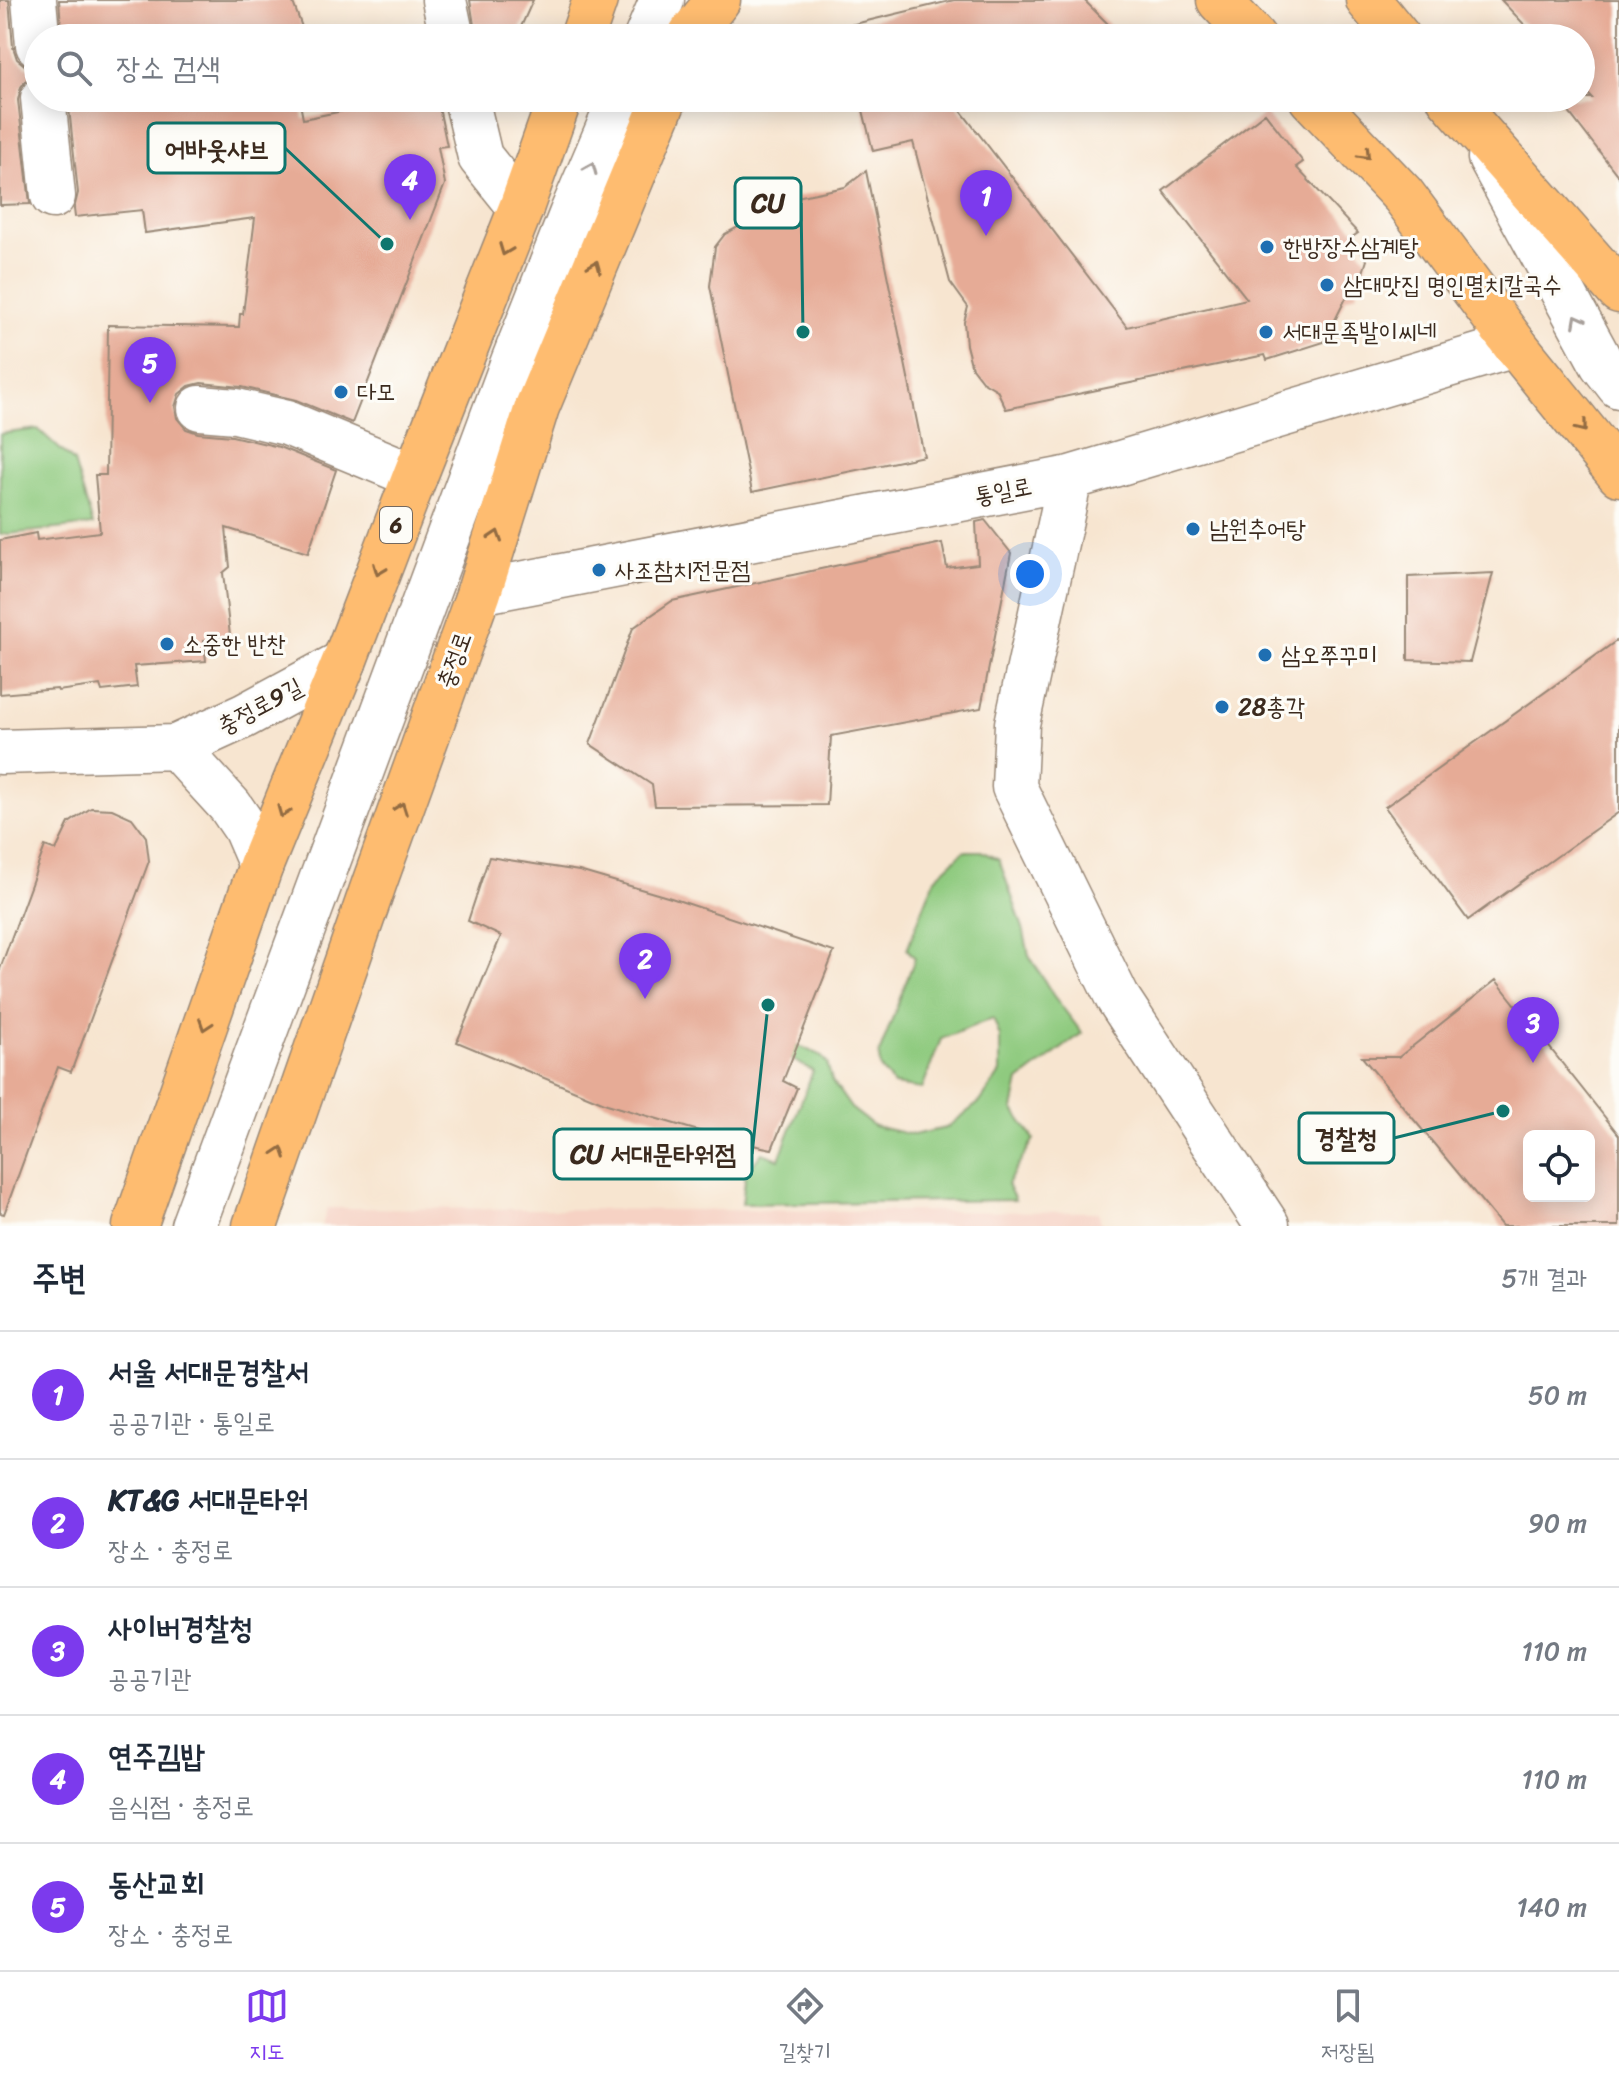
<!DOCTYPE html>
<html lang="ko">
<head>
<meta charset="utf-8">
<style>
	:root { --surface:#fff; --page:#f6f6f7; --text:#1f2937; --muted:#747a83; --line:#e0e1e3; --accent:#7c3aed }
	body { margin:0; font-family:Sriracha,"Poor Story",sans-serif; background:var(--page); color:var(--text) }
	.controls { position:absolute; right:24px; bottom:24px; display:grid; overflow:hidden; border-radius:12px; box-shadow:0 4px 20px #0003 }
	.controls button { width:72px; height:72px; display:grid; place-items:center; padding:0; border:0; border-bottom:2px solid var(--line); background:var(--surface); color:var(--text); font:40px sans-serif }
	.you { position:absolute; left:1030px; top:574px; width:28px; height:28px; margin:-20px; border:6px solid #fff; border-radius:50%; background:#1a73e8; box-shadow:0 0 0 12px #1a73e833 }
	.badge { display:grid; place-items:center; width:52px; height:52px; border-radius:50%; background:var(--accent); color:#fff; font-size:26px; font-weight:700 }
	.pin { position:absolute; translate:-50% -66px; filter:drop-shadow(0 2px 4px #0008) }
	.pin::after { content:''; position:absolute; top:42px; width:28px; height:24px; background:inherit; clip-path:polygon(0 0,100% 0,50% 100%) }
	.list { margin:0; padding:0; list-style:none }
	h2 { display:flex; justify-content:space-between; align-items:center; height:104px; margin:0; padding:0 32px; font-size:34px }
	h2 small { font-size:26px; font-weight:400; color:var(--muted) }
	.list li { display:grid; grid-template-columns:52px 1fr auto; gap:24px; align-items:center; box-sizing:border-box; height:128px; padding:0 32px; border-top:2px solid var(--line) }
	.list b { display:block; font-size:30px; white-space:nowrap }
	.list p { margin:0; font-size:26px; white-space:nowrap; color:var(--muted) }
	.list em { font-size:26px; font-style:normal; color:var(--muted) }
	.icon { flex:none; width:44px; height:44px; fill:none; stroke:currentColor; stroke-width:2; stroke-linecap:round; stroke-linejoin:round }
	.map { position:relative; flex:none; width:1619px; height:1226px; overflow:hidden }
	.search { position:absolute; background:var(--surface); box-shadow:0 4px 20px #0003; left:24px; right:24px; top:24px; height:88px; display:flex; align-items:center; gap:20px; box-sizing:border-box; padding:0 28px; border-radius:44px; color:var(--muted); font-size:30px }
	.sheet { height:744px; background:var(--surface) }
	nav { display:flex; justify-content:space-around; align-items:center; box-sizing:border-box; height:112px; border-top:2px solid var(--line); background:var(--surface); font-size:22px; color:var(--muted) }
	nav a { display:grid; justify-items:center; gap:4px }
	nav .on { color:var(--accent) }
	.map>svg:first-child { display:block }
	.built { fill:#f6d2c4 }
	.green { fill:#8fca7f; stroke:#657a4e; stroke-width:2 }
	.building { fill:#e6ab96; fill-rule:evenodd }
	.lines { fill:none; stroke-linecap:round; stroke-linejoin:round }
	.minor-casing { stroke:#987; stroke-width:47 }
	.major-casing { stroke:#987; stroke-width:47 }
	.minor { stroke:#fff; stroke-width:44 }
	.major { stroke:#febc70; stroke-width:44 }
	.oneway { stroke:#936c43 }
	.oneway2 { stroke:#a79f9a }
	.poi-dot { fill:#1f6fb2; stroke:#fdfcf7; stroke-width:3 }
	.labels { text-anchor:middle; stroke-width:6; stroke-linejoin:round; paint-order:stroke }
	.shield { fill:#fdfcf7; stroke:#75695f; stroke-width:2 }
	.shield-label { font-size:22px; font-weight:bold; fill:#3b2a1e }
	.poi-label { font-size:24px; fill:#3b2a1e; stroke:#fdfcf7; text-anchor:start }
	.street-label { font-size:24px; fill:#3b2a1e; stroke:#fdfcf7 }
	.leader { fill:none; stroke:#0f766e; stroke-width:3 }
	.callout-dot { fill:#0f766e; stroke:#fdfcf7; stroke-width:3 }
	.callout { fill:#fdfcf7; stroke:#0f766e; stroke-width:3 }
	.callout-label { font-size:26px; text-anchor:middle; font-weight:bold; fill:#3b2a1e }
</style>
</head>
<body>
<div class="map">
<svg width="1619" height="1226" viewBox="0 0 1619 1226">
	<rect width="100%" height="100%" fill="#fdfcf7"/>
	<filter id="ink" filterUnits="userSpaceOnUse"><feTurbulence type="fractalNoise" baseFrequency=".0125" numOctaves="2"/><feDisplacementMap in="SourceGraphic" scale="16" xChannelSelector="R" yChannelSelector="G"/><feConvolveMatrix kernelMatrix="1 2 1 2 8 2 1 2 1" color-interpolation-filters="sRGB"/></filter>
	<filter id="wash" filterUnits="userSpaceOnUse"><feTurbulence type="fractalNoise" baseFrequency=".006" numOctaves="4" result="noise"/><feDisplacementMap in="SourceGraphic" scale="32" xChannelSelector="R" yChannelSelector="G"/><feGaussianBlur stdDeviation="1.8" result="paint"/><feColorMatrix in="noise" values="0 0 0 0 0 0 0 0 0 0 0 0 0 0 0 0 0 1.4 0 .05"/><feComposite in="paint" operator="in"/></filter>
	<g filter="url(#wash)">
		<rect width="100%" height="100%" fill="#f7e5d0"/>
		<path class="built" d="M 327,1208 L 1099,1212 L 1101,1226 L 322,1226 Z"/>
		<path class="green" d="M 38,429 L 74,462 L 93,525 L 0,535 L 0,434 Z
			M 964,851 L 981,851 L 999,860 L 1023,928 L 1029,955 L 1053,995 L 1082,1033 L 1019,1081 L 1013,1109 L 1034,1139 L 1007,1184 L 1015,1200 L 742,1204 L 746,1173 L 762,1153 L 779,1159 L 813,1071 L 788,1057 L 794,1044 L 820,1055 L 827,1063 L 832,1081 L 851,1108 L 874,1126 L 913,1135 L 946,1128 L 980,1102 L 1000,1073 L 1000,1037 L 993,1018 L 941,1039 L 922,1089 L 894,1085 L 880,1068 L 879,1054 L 915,958 L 907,949 L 935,878 Z"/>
		<g id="blocks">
			<path class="building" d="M 0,0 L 9,0 L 13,47 L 17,59 L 27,67 L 38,70 L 38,74 L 28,78 L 21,87 L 18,100 L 30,204 L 0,205 Z
				M 59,0 L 292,0 L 306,38 L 62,38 Z
				M 470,0 L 533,0 L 516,38 L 476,38 Z
				M 954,0 L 1084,0 L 1122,38 L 845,38 L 842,27 Z
				M 1501,0 L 1619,0 L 1619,177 L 1558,98 L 1592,98 L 1581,86 L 1581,38 L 1537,38 Z
				M 68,98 L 299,98 L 303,119 L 407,98 L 437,98 L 447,146 L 438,147 L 445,184 L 352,423 L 296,400 L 242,387 L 201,383 L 189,386 L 179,394 L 175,407 L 177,418 L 186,429 L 198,433 L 232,436 L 279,447 L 336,470 L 308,553 L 226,528 L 230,567 L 223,573 L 230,636 L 204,640 L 206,661 L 134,666 L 137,687 L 102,691 L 100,685 L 58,691 L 57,689 L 0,694 L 0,540 L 36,533 L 37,540 L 100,532 L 95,475 L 106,475 L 108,325 L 239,327 L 240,314 L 243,314 L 255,218 L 145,233 L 142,210 L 75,217 L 74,209 L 78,193 Z
				M 860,98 L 956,98 L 952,99 L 1127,327 L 1247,299 L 1163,191 L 1265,113 L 1303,162 L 1296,167 L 1358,233 L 1351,238 L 1367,260 L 1356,294 L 1346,298 L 1324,342 L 1267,360 L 1265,355 L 1006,409 L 997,390 L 982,381 L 972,368 L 966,345 L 964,322 L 968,307 L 950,282 L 913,142 L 873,151 Z
				M 866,171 L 924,456 L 752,492 L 710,286 L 715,247 L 725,234 L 742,225 L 739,209 L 845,187 Z
				M 985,520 L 1011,553 L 981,708 L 831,736 L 827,805 L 655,806 L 652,785 L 590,744 L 633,628 L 672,601 L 942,543 L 947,568 L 978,564 L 976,522 Z
				M 1493,573 L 1470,662 L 1408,660 L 1408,577 Z
				M 1619,639 L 1619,812 L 1468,920 L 1385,807 Z
				M 91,808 L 112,809 L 132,818 L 146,837 L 149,861 L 71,1072 L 58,1067 L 4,1214 L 0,1213 L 0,969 L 45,846 L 56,850 L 69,823 Z
				M 489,857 L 579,871 L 671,898 L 834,952 L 783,1081 L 797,1088 L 772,1149 L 729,1140 L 607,1104 L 457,1042 L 501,936 L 468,921 Z
				M 1496,980 L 1619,1135 L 1619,1226 L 1502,1226 L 1362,1057 L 1399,1057 ZM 1529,1136 L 1589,1136 L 1589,1196 L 1529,1196 Z"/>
		</g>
	</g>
	<g filter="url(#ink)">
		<use href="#blocks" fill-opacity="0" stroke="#987" stroke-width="2"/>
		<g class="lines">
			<g class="minor-casing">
				<path id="minor" d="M 34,0 L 38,45
					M 444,0 L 452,38
					M 646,38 L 662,0
					M 43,98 L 53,196
					M 466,98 L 480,157 L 521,208
					M 1490,158 L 1602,364 L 1619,386
					M 567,243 L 571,215 L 621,98
					M 200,408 L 236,411 L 287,423 L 415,476
					M 1070,478 L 1017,724 L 1014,787 L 1117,997 L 1267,1225
					M 479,592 L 1070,478 L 1515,345
					M 176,747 L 230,806 L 245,828 L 261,865
					M 0,752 L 176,747 L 244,716 L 344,662
					M 193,1226 L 513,362 L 571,215"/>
			</g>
			<g class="major-casing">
				<path id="major" d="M 1219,0 L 1254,38
					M 1368,0 L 1399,38
					M 691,34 L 718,0
					M 582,38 L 595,0
					M 1311,98 L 1403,195 L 1515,345 L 1619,474
					M 1449,98 L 1619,291
					M 135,1226 L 261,865 L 344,662 L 415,476 L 521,208 L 560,98
					M 255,1226 L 375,881 L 479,592 L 537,407 L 665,98"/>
			</g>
			<use href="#minor" class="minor"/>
			<use href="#major" class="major"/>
		</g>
		<defs><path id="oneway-chevron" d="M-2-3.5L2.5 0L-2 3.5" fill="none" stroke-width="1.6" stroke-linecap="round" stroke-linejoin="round" transform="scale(2)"/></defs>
		<g class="oneway">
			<use href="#oneway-chevron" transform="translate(1365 154) rotate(46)"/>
			<use href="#oneway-chevron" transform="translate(505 250) rotate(111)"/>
			<use href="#oneway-chevron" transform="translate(595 266) rotate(-68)"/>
			<use href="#oneway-chevron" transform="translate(1582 427) rotate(51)"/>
			<use href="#oneway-chevron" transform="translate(496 536) rotate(-72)"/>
			<use href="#oneway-chevron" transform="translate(379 570) rotate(111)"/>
			<use href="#oneway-chevron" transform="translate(401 808) rotate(-70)"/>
			<use href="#oneway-chevron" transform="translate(283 812) rotate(112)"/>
			<use href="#oneway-chevron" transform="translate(205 1025) rotate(109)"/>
			<use href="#oneway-chevron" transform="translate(280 1152) rotate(-71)"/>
		</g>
		<g class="oneway2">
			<use href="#oneway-chevron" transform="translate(591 168) rotate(-67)"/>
			<use href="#oneway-chevron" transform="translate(1578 320) rotate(-118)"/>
		</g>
	</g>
	<g class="poi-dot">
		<circle cx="1267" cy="247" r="8"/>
		<circle cx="1327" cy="285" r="8"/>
		<circle cx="1266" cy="332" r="8"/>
		<circle cx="341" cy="392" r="8"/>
		<circle cx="1193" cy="529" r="8"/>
		<circle cx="599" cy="570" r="8"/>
		<circle cx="167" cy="644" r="8"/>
		<circle cx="1265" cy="655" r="8"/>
		<circle cx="1222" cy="707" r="8"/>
	</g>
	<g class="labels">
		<rect class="shield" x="380" y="507" width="32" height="36" rx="6"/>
		<g class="shield-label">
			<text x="396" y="533">6</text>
		</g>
		<g class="poi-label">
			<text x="1283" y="255">한방장수삼계탕</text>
			<text x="1343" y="293">삼대맛집 명인멸치칼국수</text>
			<text x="1282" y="340">서대문족발이씨네</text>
			<text x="357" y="400">다모</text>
			<text x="1209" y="537">남원추어탕</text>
			<text x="615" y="578">사조참치전문점</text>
			<text x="183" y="652">소중한 반찬</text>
			<text x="1281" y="663">삼오쭈꾸미</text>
			<text x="1238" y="715">28총각</text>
		</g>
		<g class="street-label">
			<text transform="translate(1003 491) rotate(-11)" y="8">통일로</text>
			<text transform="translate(454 660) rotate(-70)" y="8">충정로</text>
			<text transform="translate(260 706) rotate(-28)" y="8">충정로9길</text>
		</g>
	</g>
	<path class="leader" d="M387 244L285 148M803 332L801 203M1503 1111L1394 1138M768 1005L752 1154"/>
	<g class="callout-dot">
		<circle cx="387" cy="244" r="8"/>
		<circle cx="803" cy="332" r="8"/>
		<circle cx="1503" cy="1111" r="8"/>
		<circle cx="768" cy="1005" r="8"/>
	</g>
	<g class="callout">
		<rect x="148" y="123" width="137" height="50" rx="8"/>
		<rect x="735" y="178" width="66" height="50" rx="8"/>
		<rect x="1299" y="1113" width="95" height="50" rx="8"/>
		<rect x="554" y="1129" width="198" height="50" rx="8"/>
	</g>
	<g class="callout-label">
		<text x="217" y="158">어바웃샤브</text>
		<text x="768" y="212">CU</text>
		<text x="1346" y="1147">경찰청</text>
		<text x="653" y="1163">CU 서대문타워점</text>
	</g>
</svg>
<div class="controls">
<button><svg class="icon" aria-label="locate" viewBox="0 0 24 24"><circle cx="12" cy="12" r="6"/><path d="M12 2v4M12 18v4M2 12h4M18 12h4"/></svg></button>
</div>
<div class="you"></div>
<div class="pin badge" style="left:986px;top:236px">1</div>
<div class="pin badge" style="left:645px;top:999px">2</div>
<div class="pin badge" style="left:1533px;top:1063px">3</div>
<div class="pin badge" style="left:410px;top:220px">4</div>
<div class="pin badge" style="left:150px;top:403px">5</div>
<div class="search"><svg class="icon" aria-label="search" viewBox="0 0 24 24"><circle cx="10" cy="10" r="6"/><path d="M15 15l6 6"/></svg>장소 검색</div>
</div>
<section class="sheet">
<h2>주변<small>5개 결과</small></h2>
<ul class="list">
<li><span class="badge">1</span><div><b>서울 서대문경찰서</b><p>공공기관 · 통일로</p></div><em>50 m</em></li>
<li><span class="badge">2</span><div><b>KT&amp;G 서대문타워</b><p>장소 · 충정로</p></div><em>90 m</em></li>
<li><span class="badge">3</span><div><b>사이버경찰청</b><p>공공기관</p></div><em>110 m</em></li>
<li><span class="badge">4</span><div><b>연주김밥</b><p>음식점 · 충정로</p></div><em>110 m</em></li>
<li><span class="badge">5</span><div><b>동산교회</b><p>장소 · 충정로</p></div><em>140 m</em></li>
</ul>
</section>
<nav>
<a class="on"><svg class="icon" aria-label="map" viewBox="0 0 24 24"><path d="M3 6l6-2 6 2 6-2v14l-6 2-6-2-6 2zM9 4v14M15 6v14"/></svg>지도</a>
<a><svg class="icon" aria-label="directions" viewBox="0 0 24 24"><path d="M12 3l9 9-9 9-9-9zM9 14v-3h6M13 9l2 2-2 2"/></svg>길찾기</a>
<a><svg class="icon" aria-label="saved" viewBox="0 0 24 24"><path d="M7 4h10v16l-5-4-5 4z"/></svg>저장됨</a>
</nav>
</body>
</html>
